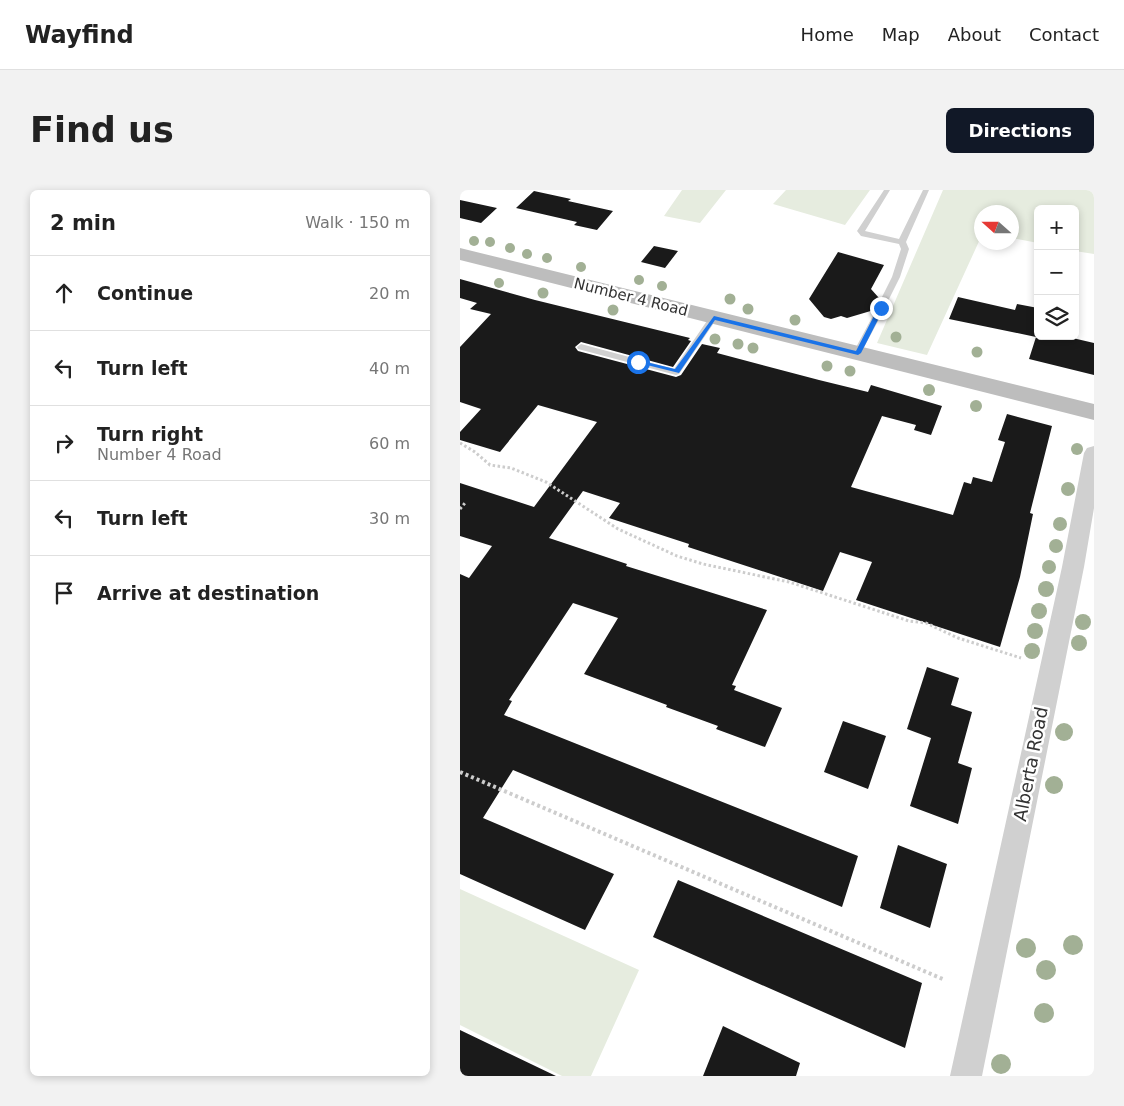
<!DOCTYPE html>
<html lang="en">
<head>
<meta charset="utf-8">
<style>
	:root { --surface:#fff; --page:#f2f2f2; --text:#222; --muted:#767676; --line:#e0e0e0; --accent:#111827 }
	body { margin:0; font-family:"DejaVu Sans",sans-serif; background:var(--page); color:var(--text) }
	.controls { position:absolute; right:15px; top:15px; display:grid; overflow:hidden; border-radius:8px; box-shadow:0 2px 8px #0003 }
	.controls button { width:45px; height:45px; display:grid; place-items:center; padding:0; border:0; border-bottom:1px solid var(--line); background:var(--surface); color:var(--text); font:25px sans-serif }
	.compass { position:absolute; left:514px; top:15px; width:45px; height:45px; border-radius:50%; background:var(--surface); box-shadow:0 2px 8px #0003; rotate:291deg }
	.stop { position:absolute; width:15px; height:15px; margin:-11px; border:4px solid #1a73e8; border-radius:50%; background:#fff }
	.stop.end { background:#1a73e8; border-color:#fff; box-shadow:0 1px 5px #0008 }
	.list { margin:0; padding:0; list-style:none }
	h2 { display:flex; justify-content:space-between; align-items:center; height:65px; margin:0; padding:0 20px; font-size:21px }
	h2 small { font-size:16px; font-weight:400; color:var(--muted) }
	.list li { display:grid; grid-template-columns:32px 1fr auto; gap:15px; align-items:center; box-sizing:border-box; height:75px; padding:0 20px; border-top:1px solid var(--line) }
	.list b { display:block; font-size:19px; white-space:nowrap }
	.list p { margin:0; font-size:16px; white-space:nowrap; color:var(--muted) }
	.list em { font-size:16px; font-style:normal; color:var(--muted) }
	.icon { flex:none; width:28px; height:28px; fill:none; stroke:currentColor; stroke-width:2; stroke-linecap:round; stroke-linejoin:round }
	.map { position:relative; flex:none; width:634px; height:886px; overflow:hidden; border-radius:8px }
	header { display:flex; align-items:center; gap:30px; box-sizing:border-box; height:70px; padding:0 25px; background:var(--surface); border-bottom:1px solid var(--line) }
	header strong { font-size:24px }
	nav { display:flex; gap:28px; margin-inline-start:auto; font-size:18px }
	.intro { display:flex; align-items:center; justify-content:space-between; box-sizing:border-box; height:120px; padding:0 30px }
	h1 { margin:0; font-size:35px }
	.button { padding:12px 22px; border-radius:8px; background:var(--accent); color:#fff; font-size:18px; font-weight:700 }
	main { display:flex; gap:30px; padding:0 30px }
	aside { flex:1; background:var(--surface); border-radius:8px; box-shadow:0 2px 8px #0003 }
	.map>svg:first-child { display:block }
	.green { fill:#e6ecdf }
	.building { fill:#1a1a1a }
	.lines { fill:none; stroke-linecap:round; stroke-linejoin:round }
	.path-far1 { stroke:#cdcdcd; stroke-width:3; stroke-dasharray:2.5 2.5; stroke-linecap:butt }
	.path { stroke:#cdcdcd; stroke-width:4; stroke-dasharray:3 3; stroke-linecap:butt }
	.service { fill:#d0d0d0; fill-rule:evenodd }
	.minor { fill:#d0d0d0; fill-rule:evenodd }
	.secondary { fill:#bdbdbd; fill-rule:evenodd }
	.tree { fill:#a2b095 }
	.route { fill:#1a73e8 }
	.labels { text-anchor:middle; stroke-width:5; stroke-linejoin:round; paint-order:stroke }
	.far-street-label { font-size:15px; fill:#333; stroke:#fff }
	.street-label { font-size:18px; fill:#333; stroke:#fff }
</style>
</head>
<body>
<header>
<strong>Wayfind</strong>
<nav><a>Home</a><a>Map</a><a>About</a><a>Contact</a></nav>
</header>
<div class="intro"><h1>Find us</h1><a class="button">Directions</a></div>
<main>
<aside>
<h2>2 min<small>Walk · 150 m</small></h2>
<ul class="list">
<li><svg class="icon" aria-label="ahead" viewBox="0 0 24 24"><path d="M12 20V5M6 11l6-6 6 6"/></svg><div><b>Continue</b></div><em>20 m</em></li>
<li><svg class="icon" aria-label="left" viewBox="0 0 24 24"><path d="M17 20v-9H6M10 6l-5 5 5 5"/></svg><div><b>Turn left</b></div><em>40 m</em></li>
<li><svg class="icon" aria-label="right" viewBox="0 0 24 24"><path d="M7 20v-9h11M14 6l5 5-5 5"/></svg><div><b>Turn right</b><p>Number 4 Road</p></div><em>60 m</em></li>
<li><svg class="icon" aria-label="left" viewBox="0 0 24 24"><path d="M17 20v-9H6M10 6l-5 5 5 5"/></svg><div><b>Turn left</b></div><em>30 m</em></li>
<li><svg class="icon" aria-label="arrive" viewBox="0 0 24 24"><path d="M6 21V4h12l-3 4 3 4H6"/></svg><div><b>Arrive at destination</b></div></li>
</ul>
</aside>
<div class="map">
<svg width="634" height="886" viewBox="0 0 634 886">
	<rect width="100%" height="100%" fill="#fff"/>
	<path class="green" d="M 222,0 L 266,0 L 240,33 L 204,26 Z
		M 326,0 L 410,0 L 385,35 L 313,14 Z
		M 483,0 L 634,0 L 634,64 L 615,61 L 615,19 L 578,19 L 578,53 L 552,48 L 552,22 L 522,22 L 521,47 L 467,165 L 417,153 Z
		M 0,699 L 179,780 L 131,886 L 102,886 L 0,835 Z"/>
	<path class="building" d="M 74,1 L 111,9 L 108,11 L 153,21 L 137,40 L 114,35 L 117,32 L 56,18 Z
		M 0,10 L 37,18 L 21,33 L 0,28 Z
		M 194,56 L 218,61 L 205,78 L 181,72 Z
		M 378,62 L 424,75 L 411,99 L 419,108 L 418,115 L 414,120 L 387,128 L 381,126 L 371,129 L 364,127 L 349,109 Z
		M 0,89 L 75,110 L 230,148 L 228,150 L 231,151 L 213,177 L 121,152 L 115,157 L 118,161 L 216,187 L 221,185 L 242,154 L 260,158 L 257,163 L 359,190 L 408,202 L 411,195 L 482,216 L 471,245 L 454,240 L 456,235 L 422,226 L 391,297 L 493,325 L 504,292 L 511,294 L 513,287 L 532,292 L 545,252 L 538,250 L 547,224 L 592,236 L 570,323 L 573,324 L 560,387 L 540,457 L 396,410 L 412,372 L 380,362 L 363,401 L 228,357 L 229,354 L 149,328 L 160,313 L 123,301 L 89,348 L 167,374 L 166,376 L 307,420 L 272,495 L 276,496 L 274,500 L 322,518 L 305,557 L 256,539 L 258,536 L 206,517 L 207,515 L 124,484 L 158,428 L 113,413 L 49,510 L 52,511 L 44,525 L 398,666 L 382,717 L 53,580 L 23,628 L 154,684 L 125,740 L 0,684 L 0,384 L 9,388 L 32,356 L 0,346 L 0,293 L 74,317 L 137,232 L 78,215 L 40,262 L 0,250 L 0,242 L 21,219 L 0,212 L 0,157 L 31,124 L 10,119 L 17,113 L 0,108 Z
		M 498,107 L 555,120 L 557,114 L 578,118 L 578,146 L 604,146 L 634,153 L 634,185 L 569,169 L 576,147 L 489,129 Z
		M 467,477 L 499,488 L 491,515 L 512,522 L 498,573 L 512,578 L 498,634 L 450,616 L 471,548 L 447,539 Z
		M 383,531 L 426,546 L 408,599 L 364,582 Z
		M 438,655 L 487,674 L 470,738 L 420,718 Z
		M 218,690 L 462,793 L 445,858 L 193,747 Z
		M 263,836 L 340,873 L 336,886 L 243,886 Z
		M 0,840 L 96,886 L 0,886 Z"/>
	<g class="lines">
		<path class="path-far1" d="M 0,253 L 15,262 L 30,275 L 51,278 L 86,292 L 158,339 L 217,366 L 243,374 L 329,392 L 449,431 L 466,433 L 498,448 L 561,468
			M 0,319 L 5,313"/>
		<path class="path" d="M 0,582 L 485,790"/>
		<path class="service" d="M 424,0 L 430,0 L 405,41 L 439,49 L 463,0 L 469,0 L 446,52 L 449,59 L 440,87 L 427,113 L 423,115 L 419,113 L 432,87 L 441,59 L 439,54 L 401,46 L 397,41 Z
			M 421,115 L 425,118 L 401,163 L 400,165 L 394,165 L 393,163 L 417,118 Z
			M 254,124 L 258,127 L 219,184 L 216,185 L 118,159 L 117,157 L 121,154 L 214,179 L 251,125 Z"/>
		<path class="minor" d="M 634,256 L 634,318 L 624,377 L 522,886 L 490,886 L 602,377 L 624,263 L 627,258 Z"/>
		<path class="secondary" d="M 0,58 L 634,214 L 634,230 L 0,70 Z"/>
	</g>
	<g class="tree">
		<circle cx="14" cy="51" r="5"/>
		<circle cx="30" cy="52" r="5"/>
		<circle cx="50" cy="58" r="5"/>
		<circle cx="67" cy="64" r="5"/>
		<circle cx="87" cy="68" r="5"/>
		<circle cx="121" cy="77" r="5"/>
		<circle cx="179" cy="90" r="5"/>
		<circle cx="39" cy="93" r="5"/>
		<circle cx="202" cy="96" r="5"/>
		<circle cx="83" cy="103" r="5.5"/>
		<circle cx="270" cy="109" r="5.5"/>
		<circle cx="288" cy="119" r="5.5"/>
		<circle cx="153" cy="120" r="5.5"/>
		<circle cx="335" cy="130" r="5.5"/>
		<circle cx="436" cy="147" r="5.5"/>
		<circle cx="255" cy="149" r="5.5"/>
		<circle cx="278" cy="154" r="5.5"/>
		<circle cx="293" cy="158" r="5.5"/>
		<circle cx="517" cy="162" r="5.5"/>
		<circle cx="367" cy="176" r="5.5"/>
		<circle cx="390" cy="181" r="5.5"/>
		<circle cx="469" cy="200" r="6"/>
		<circle cx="516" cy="216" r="6"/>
		<circle cx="617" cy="259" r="6"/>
		<circle cx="608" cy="299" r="7"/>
		<circle cx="600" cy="334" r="7"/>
		<circle cx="596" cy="356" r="7"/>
		<circle cx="589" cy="377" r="7"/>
		<circle cx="586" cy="399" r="8"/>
		<circle cx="579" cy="421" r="8"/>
		<circle cx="623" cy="432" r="8"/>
		<circle cx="575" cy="441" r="8"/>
		<circle cx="619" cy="453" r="8"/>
		<circle cx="572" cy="461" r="8"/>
		<circle cx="604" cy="542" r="9"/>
		<circle cx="594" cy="595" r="9"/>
		<circle cx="613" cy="755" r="10"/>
		<circle cx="566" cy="758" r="10"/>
		<circle cx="586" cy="780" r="10"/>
		<circle cx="584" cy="823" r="10"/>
		<circle cx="541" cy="874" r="10"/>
	</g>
	<path class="route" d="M 421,116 L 424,118 L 401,163 L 398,165 L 255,130 L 219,183 L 175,172 L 178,170 L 215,179 L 254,126 L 396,161 L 418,118 Z"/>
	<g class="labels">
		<g class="far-street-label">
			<text transform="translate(171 107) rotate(14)" y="5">Number 4 Road</text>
		</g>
		<g class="street-label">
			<text transform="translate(571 574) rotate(-79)" y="6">Alberta Road</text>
		</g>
	</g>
</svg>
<div class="controls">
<button>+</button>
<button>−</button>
<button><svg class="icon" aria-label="layers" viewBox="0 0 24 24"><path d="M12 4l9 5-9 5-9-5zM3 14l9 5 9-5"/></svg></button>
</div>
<svg class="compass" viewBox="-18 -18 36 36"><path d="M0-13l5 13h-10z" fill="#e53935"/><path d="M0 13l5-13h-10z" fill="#767676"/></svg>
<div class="stop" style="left:178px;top:172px"></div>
<div class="stop end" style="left:421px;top:118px"></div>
</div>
</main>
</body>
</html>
